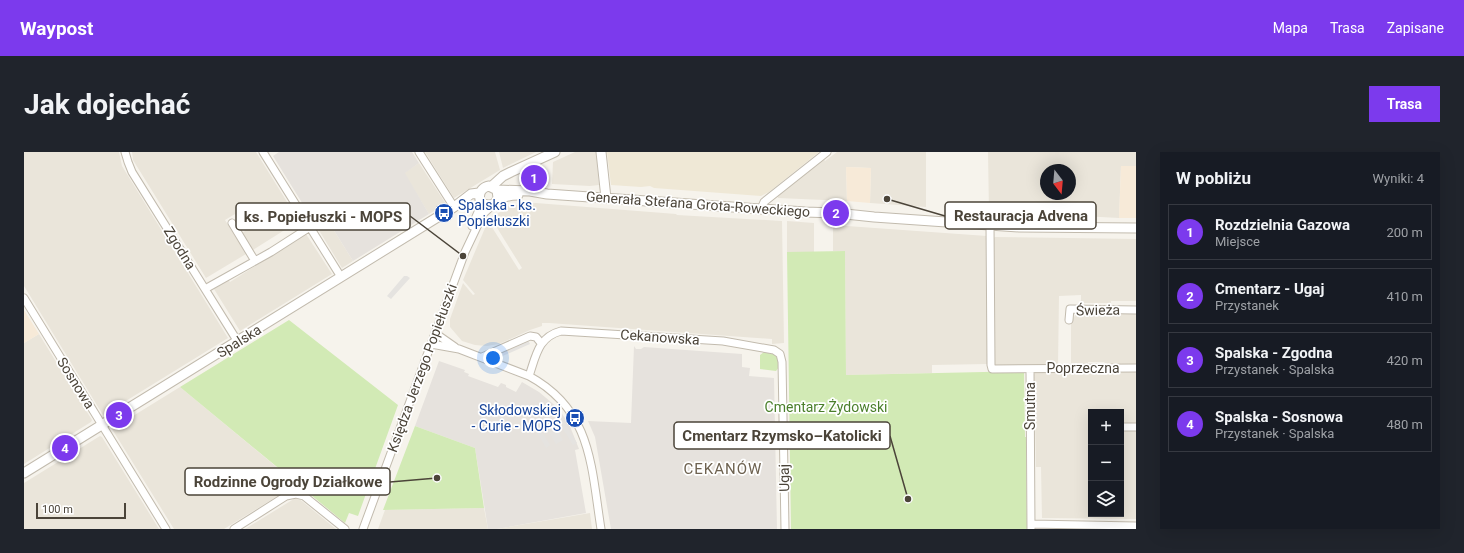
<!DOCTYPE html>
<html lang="pl">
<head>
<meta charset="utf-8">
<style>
	:root { --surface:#171b24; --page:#20242c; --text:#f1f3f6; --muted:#9ea1a6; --line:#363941; --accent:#7c3aed }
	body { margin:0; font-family:Roboto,sans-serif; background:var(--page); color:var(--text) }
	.controls { position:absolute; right:12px; bottom:12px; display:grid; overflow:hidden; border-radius:0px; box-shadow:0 4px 16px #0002 }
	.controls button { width:36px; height:36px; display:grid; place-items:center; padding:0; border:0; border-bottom:1px solid var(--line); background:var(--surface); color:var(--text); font:20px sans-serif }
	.compass { position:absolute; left:1016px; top:12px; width:36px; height:36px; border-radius:50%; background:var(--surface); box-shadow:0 4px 16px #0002; rotate:164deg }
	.scale { position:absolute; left:12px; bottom:10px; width:90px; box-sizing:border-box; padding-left:4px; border:2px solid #4b4439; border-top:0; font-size:11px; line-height:14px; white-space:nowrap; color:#4b4439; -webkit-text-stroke:3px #fff; paint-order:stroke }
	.you { position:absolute; left:469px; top:206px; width:14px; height:14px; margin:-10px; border:3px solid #fff; border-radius:50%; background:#1a73e8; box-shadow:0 0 0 6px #1a73e833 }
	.badge { display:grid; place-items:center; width:26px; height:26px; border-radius:50%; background:var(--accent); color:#fff; font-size:13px; font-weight:700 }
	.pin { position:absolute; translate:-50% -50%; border:2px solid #fff; box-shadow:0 1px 4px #0006 }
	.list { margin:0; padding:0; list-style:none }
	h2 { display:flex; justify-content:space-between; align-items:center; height:52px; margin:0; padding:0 16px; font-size:17px }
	h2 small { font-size:13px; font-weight:400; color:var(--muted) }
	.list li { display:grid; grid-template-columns:26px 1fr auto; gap:12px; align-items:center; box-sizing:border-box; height:56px; margin:0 8px 8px; padding:0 8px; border:1px solid var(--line); border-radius:0px }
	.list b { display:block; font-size:15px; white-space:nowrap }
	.list p { margin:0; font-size:13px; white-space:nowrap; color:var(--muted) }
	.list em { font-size:13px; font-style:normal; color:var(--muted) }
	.icon { flex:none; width:22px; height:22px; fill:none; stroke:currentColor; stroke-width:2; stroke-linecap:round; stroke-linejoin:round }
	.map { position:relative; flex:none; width:1112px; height:377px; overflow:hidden; border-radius:0px }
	header { display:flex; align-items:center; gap:24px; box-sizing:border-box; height:56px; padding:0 20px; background:var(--accent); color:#fff }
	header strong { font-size:19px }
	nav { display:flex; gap:22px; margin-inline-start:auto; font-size:14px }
	.intro { display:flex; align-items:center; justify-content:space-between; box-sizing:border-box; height:96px; padding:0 24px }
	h1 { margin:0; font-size:28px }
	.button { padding:10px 18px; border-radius:0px; background:var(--accent); color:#fff; font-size:14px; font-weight:700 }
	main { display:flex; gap:24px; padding:0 24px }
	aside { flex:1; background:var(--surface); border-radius:0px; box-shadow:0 4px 16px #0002 }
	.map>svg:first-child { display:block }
	.residential { fill:#eae5da; fill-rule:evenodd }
	.commercial { fill:#f7ead8 }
	.industrial { fill:#e6e2dd }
	.education { fill:#efe8d6 }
	.green { fill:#d2eab5 }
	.parking { fill:#e5e3e0 }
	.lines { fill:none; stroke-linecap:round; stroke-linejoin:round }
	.minor-casing { stroke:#c2bbae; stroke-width:9 }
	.tertiary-casing { stroke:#c2bbae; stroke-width:11 }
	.minor { stroke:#fff; stroke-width:7 }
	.tertiary { stroke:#fff; stroke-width:9 }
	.labels { text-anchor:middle; stroke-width:3.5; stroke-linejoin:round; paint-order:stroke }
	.street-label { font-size:14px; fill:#4b4439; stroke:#fff }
	.transit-label { font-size:14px; fill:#164399; stroke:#fff; text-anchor:start }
	.park-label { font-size:14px; fill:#4a7f2a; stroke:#fff }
	.neighbourhood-label { font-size:15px; letter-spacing:1px; fill:#6e6250; stroke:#fff }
	.leader { fill:none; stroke:#4b4439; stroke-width:1.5 }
	.callout-dot { fill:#4b4439; stroke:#fff; stroke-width:1.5 }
	.callout { fill:#fff; stroke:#4b4439; stroke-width:1.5 }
	.callout-label { font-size:15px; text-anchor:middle; font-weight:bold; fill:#4b4439 }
</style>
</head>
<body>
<header>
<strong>Waypost</strong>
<nav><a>Mapa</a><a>Trasa</a><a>Zapisane</a></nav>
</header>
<div class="intro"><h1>Jak dojechać</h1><a class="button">Trasa</a></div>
<main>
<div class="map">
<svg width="1112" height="377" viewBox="0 0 1112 377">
	<rect width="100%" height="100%" fill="#f6f3ec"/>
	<path class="residential" d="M 0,0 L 95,0 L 98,14 L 204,186 L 79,263 L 0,134 Z
		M 108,0 L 232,0 L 275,69 L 229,98 L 218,81 L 221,79 L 211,62 L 201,68 L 222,102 L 182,126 L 109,8 Z
		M 401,0 L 471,0 L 476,18 L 430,46 Z
		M 475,0 L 512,0 L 479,16 Z
		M 551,0 L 572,0 L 575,33 L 566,34 L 528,32 L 529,10 Z
		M 813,0 L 902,0 L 902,55 L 846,51 L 847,16 L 822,15 L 823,49 L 754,46 L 754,44 L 800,7 L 801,9 Z
		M 964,0 L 1112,0 L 1112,14 L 1097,14 L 1095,66 L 1021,62 L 965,61 ZM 1022,18 L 1046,18 L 1046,42 L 1022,42 Z
		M 395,11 L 422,52 L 405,62 L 380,21 Z
		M 512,51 L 652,62 L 653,63 L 758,69 L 760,191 L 748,192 L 748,187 L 525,171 L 518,171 L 518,174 L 506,178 L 475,192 L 463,194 L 451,193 L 438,189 L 426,175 L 426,167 L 439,131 L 449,143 L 451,142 L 439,128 L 464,69 L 495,118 L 498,116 L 467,66 L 485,54 L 499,52 Z
		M 296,56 L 329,109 L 318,116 L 285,62 Z
		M 763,69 L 790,71 L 790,100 L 763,100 Z
		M 809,73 L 963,84 L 963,212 L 908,213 L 908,221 L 822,223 L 821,99 L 809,99 Z
		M 282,82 L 308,122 L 216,179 L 190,137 L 204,128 L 206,130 Z
		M 971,85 L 1112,87 L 1112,149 L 1087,149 L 1087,151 L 1057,151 L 1057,143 L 1035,144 L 1034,213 L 1013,213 L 1013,215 L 970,214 L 970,86 Z
		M 1054,161 L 1112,161 L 1112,214 L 1083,213 L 1080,210 L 1064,210 L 1064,212 L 1060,213 L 1047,213 L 1047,170 L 1052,162 Z
		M 15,182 L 68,268 L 67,270 L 0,312 L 0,191 Z
		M 1112,219 L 1112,272 L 1097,272 L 1097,260 L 1067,260 L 1067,362 L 1097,362 L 1097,278 L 1112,278 L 1112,367 L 1018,366 L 1017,315 L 1012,315 L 1010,220 Z
		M 156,235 L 273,332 L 200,377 L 150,377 L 88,277 Z
		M 76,284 L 78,285 L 135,377 L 0,377 L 0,331 Z
		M 273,345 L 312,377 L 221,377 Z
		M 460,356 L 464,377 L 354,377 L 361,358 Z
		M 566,361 L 568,377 L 473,377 Z"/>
	<path class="commercial" d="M 1097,14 L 1112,14 L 1112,66 L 1095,66 Z
		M 822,15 L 847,16 L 846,51 L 823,49 Z
		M 0,158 L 15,182 L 0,191 Z"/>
	<path class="industrial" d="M 255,0 L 388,0 L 395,11 L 381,21 L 405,62 L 329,109 L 296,56 L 285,62 L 249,4 Z
		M 610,194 L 612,197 L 617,197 L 620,195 L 718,202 L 718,215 L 726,216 L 725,224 L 750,226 L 753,377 L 587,377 L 571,285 L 564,269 L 607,271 Z
		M 415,209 L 441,218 L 440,220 L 445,222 L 444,224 L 474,235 L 477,231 L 482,233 L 482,235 L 492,240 L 498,230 L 515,240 L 534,256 L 545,272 L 555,297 L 551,298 L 562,361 L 473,377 L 464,377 L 451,296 L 391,274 Z"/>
	<path class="education" d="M 583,0 L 795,0 L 745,40 L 737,44 L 630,36 L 626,34 L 617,35 L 587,33 Z"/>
	<path class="green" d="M 821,99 L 822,223 L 1000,219 L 1001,285 L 1002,285 L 1003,377 L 767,377 L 763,100 Z
		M 265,168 L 374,253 L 334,364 L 325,361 L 321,371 L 156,235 Z
		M 740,200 L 749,201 L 754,206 L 755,215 L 752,219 L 736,217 L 736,203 Z
		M 391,274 L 451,296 L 460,356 L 359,358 Z"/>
	<path class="parking" d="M 380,124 L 383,124 L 386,126 L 367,147 L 363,144 Z
		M 504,188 L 506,192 L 474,206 L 472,201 Z
		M 532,256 L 553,291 L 549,293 L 528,259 Z
		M 525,264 L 539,288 L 532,292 L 518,269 Z
		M 510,266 L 526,293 L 522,296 L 507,270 Z"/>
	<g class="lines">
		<g class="minor-casing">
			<path id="minor" d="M 101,0 L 104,10 L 108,20 L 214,190
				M 239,0 L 317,125
				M 395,0 L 430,55
				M 737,57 L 740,50 L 803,0
				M 208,71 L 231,109
				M 966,73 L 967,213 L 968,217 L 1112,216
				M 448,74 L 458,51
				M 181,137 L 247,100 L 286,75
				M 0,146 L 142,377
				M 1045,168 L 1046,157 L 1112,158
				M 411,181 L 431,195
				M 407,192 L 435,197 L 505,224 C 568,258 567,314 577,377
				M 458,205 L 506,184 L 512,185 L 517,191
				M 1006,217 L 1007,377
				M 505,224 C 512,204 514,185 537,179 L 699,189 L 750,198 L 756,202 L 758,210 L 761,377
				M 1097,275 L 1112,275
				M 1007,372 L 1112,374
				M 210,377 L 262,344 L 272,342 L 280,344 L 321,377
				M 339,377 L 441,100 L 459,62 L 469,53"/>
		</g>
		<g class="tertiary-casing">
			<path id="tertiary" d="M 577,0 L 582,46
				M 468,34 L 479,24 L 487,20 L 531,0
				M 473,38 L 506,39 L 523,42 L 781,60 L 812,61 L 850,65 L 995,75 L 1112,76
				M 471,51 L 474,46 L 473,38 L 465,34 C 453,36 452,52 464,53 C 470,54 473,49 478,46 C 483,44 489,43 494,43
				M 0,321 L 430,55 L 447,42 L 455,41"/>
		</g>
		<use href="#minor" class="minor"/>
		<use href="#tertiary" class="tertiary"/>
	</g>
	<defs>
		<g id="bus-disc" transform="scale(1)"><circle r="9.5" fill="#1a4fb4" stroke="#fff"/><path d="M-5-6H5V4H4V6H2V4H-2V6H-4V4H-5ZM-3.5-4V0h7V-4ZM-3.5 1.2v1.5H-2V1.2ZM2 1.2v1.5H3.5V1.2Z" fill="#fff"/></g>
	</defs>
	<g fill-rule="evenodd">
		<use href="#bus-disc" x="420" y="61"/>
		<use href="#bus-disc" x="551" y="266"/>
	</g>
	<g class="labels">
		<g class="street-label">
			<text transform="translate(674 52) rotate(4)" y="5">Generała Stefana Grota-Roweckiego</text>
			<text transform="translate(156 96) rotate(58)" y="5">Zgodna</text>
			<text transform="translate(1074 158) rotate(-1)" y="5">Świeża</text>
			<text transform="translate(636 185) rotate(4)" y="5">Cekanowska</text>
			<text transform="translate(215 189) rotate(-32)" y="5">Spalska</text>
			<text transform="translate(398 216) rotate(-70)" y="5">Księdza Jerzego Popiełuszki</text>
			<text x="1059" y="221">Poprzeczna</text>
			<text transform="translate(52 231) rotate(58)" y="5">Sosnowa</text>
			<text transform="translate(1006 254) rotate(-90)" y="5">Smutna</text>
			<text transform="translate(760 326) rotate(-91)" y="5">Ugaj</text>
		</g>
		<g class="transit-label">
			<text x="434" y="58">Spalska - ks.<tspan x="434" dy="16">Popiełuszki</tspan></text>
			<text x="537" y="263" text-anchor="end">Skłodowskiej<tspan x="537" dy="16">- Curie - MOPS</tspan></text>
		</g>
		<g class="park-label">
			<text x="802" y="260">Cmentarz Żydowski</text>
		</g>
		<g class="neighbourhood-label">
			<text x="699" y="322">CEKANÓW</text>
		</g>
	</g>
	<path class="leader" d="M863 47L921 64M439 104L386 64M884 347L866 284M413 326L366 330"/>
	<g class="callout-dot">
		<circle cx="863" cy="47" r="4"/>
		<circle cx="439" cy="104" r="4"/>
		<circle cx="884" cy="347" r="4"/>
		<circle cx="413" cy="326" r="4"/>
	</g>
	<g class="callout">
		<rect x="921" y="50" width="151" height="27" rx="4"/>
		<rect x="212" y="51" width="174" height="27" rx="4"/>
		<rect x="650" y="270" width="216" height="27" rx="4"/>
		<rect x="161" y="316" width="205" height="27" rx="4"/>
	</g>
	<g class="callout-label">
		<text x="997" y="69">Restauracja Advena</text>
		<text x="299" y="70">ks. Popiełuszki - MOPS</text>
		<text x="758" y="289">Cmentarz Rzymsko–Katolicki</text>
		<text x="264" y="335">Rodzinne Ogrody Działkowe</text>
	</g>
</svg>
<div class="controls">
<button>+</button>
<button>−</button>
<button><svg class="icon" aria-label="layers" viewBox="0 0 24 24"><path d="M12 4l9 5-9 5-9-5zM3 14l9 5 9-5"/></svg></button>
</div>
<svg class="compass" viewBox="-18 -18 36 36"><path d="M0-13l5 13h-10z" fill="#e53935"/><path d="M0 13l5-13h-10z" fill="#9ea1a6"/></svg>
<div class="scale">100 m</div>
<div class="you"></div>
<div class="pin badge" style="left:510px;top:26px">1</div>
<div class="pin badge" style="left:812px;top:61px">2</div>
<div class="pin badge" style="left:95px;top:263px">3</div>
<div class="pin badge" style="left:41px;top:296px">4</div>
</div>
<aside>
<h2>W pobliżu<small>Wyniki: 4</small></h2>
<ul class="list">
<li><span class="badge">1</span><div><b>Rozdzielnia Gazowa</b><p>Miejsce</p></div><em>200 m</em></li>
<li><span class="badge">2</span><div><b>Cmentarz - Ugaj</b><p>Przystanek</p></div><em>410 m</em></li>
<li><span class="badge">3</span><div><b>Spalska - Zgodna</b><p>Przystanek · Spalska</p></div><em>420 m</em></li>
<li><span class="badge">4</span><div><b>Spalska - Sosnowa</b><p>Przystanek · Spalska</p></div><em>480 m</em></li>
</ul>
</aside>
</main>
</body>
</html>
